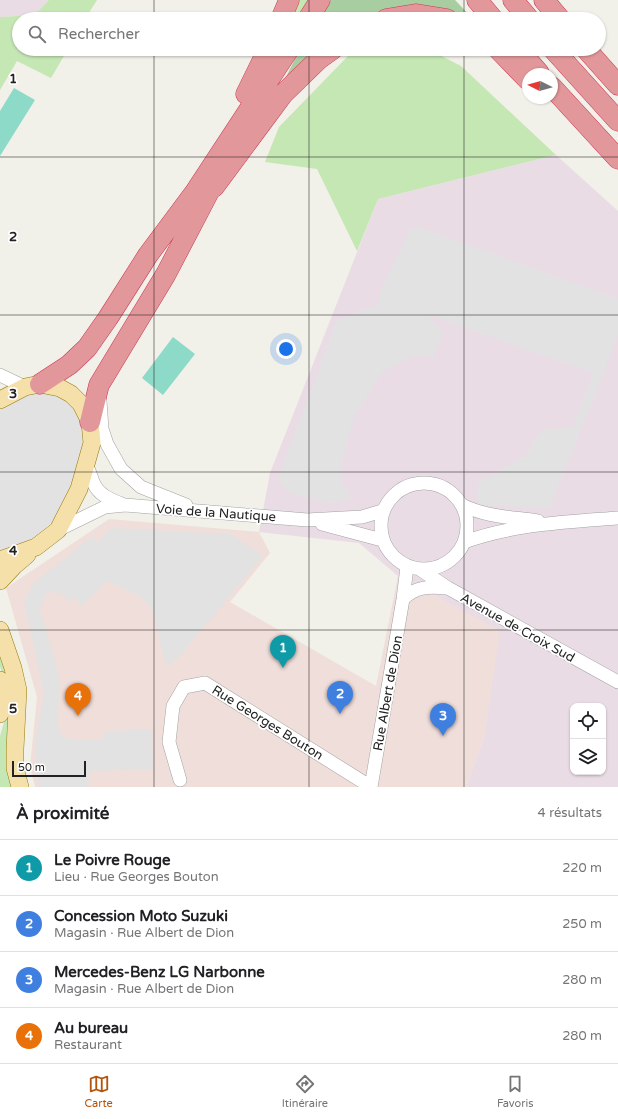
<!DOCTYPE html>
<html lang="fr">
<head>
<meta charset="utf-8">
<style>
	:root { --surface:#fff; --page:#f6f6f6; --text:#202124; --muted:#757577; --line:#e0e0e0; --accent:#b45309 }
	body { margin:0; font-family:"Varela Round",sans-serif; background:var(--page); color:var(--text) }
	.controls { position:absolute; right:12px; bottom:12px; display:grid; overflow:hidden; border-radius:8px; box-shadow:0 1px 3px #0004 }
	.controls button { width:36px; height:36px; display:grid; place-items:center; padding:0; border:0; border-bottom:1px solid var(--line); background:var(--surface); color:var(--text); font:20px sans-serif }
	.compass { position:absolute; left:522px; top:68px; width:36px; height:36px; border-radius:50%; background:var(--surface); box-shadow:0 1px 3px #0004; rotate:275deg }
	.scale { position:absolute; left:12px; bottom:10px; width:74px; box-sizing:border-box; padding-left:4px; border:2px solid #222; border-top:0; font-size:11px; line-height:14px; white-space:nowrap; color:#222; -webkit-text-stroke:3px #fff; paint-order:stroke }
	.you { position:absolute; left:286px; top:349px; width:14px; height:14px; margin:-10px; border:3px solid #fff; border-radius:50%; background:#1a73e8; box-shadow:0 0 0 6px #1a73e833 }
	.badge { display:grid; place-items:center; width:26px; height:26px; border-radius:50%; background:var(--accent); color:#fff; font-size:13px; font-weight:700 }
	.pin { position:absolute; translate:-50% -33px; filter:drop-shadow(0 1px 2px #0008) }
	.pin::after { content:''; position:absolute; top:21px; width:14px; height:12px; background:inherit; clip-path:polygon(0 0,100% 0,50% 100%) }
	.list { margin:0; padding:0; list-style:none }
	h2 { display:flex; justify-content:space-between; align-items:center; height:52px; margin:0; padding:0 16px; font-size:17px }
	h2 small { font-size:13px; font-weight:400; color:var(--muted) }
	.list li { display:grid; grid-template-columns:26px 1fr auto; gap:12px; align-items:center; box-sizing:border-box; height:56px; padding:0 16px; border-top:1px solid var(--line) }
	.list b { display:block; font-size:15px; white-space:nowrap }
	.list p { margin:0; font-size:13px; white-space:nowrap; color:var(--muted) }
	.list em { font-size:13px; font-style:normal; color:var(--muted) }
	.icon { flex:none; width:22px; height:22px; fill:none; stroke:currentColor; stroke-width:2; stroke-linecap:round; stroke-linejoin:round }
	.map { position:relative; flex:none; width:618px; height:787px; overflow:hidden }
	.search { position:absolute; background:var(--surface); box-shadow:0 1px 3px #0004; left:12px; right:12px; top:12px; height:44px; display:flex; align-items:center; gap:10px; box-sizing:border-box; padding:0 14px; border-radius:22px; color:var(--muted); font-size:15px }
	.sheet { height:276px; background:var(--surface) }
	nav { display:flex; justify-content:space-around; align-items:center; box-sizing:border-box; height:56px; border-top:1px solid var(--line); background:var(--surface); font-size:11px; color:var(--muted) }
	nav a { display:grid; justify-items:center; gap:2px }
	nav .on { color:var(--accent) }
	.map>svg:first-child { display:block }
	.commercial { fill:#f0deda }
	.industrial { fill:#eadce5; fill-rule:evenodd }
	.grass { fill:#c5e7b4 }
	.forest { fill:#a8cda1 }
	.pitch { fill:#8edac8 }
	.parking { fill:#e2e2e2 }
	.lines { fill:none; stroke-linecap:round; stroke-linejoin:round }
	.minor-casing { stroke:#a3a3a3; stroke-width:14 }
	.major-casing { stroke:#947b0b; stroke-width:18 }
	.highway-casing { stroke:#cf3654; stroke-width:21 }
	.minor { stroke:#fff; stroke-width:13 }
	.major { stroke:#f6e0aa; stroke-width:17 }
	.highway { stroke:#e2989b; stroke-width:20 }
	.grid { fill:none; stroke:#222; stroke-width:1; stroke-opacity:0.55 }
	.labels { text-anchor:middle; stroke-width:3.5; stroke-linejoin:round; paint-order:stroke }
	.street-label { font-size:13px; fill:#222; stroke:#fff }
	.grid-label { font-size:13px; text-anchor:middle; font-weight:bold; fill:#222; stroke:#fff; stroke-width:3.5; stroke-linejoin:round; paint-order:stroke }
</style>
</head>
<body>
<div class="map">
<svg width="618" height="787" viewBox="0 0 618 787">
	<rect width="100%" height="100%" fill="#f1f0e9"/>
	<path class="commercial" d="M 109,519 L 259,532 L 270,553 L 230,602 L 376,686 L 398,576 L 501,631 L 484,738 L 466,787 L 35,787 L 30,767 L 37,697 L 6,588 Z"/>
	<path class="industrial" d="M 0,0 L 49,0 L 34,15 L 0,17 Z
		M 556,155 L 618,211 L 618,787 L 466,787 L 484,738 L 500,631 L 398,576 L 359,543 L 259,532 L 270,473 L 378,199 ZM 573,706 L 603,706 L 603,772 L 573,772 Z"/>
	<path class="grass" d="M 49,0 L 97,0 L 85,19 L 19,19 L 19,49 L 68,49 L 51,78 L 17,61 L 0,90 L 0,17 L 34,15 Z
		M 295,0 L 308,0 L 296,19 L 289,19 Z
		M 378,49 L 428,49 L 461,66 L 556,155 L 378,199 L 357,251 L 317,169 L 265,162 L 279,127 L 348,56 Z
		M 0,648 L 7,665 L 16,787 L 0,787 L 0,736 L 8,709 L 6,684 L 0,667 Z"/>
	<path class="forest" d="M 331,0 L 455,0 L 473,19 L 460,19 L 443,13 L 385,15 L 375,19 L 319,19 Z
		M 300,49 L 326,49 L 282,85 Z"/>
	<path class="pitch" d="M 14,88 L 35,100 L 0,156 L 0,111 Z
		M 173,337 L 195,354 L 163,395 L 142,378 Z"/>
	<path class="parking" d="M 419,227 L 618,299 L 618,333 L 602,377 L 549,508 L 479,505 L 477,484 L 526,456 L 542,429 L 573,428 L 593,373 L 432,316 L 431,320 L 440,327 L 442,336 L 433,357 L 420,355 L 400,361 L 382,372 L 354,416 L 340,470 L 343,486 L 349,493 L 350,499 L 331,503 L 289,493 L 278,479 L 337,321 L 362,310 L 378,307 L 382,287 L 411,229 Z
		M 50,391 L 66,398 L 76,409 L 85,436 L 79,474 L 55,520 L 33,538 L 0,553 L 0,409 L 11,401 L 24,395 Z
		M 111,528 L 231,534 L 263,556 L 179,657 L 166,667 L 153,611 L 142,598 L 108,581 L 82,606 L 75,597 L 69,602 L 62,592 L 58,596 L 53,590 L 45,595 L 40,610 L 55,659 L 60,685 L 57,725 L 62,736 L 70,740 L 102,739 L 104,731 L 152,729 L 153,769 L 90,771 L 88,787 L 40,787 L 37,778 L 35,744 L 44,693 L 24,601 L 33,584 L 92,536 L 97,542 Z"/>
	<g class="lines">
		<g class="minor-casing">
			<path id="minor" d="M 0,375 L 25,387
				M 100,401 L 102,429 L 107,444 L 121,469 L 141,487 L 186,505
				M 87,467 C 91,473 91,478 94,484 C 99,495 111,500 122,504
				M381 526a43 43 0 1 1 86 0a43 43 0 1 1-86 0Z
				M 462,505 C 486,517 512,517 538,521
				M 322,524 L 382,540
				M 58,530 L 105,507 L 125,505 L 307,520 L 362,517 L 382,511
				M 464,542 C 514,524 566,522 618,518
				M 421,570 L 448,588 L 618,682
				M 403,599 C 415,587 429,586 446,588
				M 180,780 L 169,742 L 173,706 L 184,687 L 205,683 L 371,787 L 403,599 L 407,567"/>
		</g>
		<g class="major-casing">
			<path id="major" d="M 0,400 L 25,387 L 40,384 L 60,388 L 71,394 L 81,404 L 90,422 L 92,443 L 79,489 L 58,530 L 36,547 L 0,560
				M 0,581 L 14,566 L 27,555
				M 0,630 L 13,668 L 18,690 L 15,749 L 15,768 L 20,787
				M 0,680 L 3,690 L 0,714"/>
		</g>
		<g class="highway-casing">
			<path id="highway" d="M 477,0 L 493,19
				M 513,0 L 529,19
				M 544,0 L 560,19
				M 281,19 L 289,0
				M 308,19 L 320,0
				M 386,19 L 416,14 L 447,19
				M 498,49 L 528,80
				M 518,49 L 539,73
				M 553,49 L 618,121
				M 586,49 L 618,85
				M 552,87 L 618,159
				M 246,94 L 268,49
				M 214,187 L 283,94 L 319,59 L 333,49
				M 40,384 L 69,365 L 87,348 L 108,318 L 148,255 L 195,192 L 289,49
				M 90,422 L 99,385 L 166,274 L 212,186"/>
		</g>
		<use href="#minor" class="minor"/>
		<use href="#major" class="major"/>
		<use href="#highway" class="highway"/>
	</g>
	<path class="grid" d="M 154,0 L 154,19M 309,0 L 309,19M 464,0 L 464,19M 154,49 L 154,787M 309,49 L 309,787M 464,49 L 464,787M 0,157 L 618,157M 0,315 L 618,315M 0,472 L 618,472M 0,630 L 618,630"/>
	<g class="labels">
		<g class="street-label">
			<text transform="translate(216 512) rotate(4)" y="5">Voie de la Nautique</text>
			<text transform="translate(518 627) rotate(29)" y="5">Avenue de Croix Sud</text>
			<text transform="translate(387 693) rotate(-80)" y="5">Rue Albert de Dion</text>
			<text transform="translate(268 722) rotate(32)" y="5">Rue Georges Bouton</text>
		</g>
	</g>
	<g class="grid-label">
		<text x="13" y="83">1</text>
		<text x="13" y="241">2</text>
		<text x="13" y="398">3</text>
		<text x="13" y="555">4</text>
		<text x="13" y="713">5</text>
	</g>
</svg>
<div class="controls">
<button><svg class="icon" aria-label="locate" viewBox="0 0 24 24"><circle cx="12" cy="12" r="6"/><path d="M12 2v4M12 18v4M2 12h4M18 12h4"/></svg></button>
<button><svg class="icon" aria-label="layers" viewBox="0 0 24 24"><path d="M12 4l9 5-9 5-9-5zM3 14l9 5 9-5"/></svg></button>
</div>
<svg class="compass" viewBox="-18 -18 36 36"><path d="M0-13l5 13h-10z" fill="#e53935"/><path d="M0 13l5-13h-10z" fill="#757577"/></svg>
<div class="scale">50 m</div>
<div class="you"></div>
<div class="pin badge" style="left:283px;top:668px;background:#0f9aa8">1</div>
<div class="pin badge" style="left:340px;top:714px;background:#3f7fe0">2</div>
<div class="pin badge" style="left:443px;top:736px;background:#3f7fe0">3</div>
<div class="pin badge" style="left:78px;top:716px;background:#e8710a">4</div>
<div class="search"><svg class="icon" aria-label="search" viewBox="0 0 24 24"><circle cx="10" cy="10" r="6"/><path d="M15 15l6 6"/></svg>Rechercher</div>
</div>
<section class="sheet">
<h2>À proximité<small>4 résultats</small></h2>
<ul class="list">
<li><span class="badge" style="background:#0f9aa8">1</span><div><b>Le Poivre Rouge</b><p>Lieu · Rue Georges Bouton</p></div><em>220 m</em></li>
<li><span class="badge" style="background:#3f7fe0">2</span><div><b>Concession Moto Suzuki</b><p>Magasin · Rue Albert de Dion</p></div><em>250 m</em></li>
<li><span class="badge" style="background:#3f7fe0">3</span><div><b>Mercedes-Benz LG Narbonne</b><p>Magasin · Rue Albert de Dion</p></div><em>280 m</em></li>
<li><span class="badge" style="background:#e8710a">4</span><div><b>Au bureau</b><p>Restaurant</p></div><em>280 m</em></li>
</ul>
</section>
<nav>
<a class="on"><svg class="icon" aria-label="map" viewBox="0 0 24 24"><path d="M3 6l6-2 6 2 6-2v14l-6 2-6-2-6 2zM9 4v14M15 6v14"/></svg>Carte</a>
<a><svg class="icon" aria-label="directions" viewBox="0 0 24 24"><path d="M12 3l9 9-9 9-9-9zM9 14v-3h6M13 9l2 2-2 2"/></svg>Itinéraire</a>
<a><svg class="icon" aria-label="saved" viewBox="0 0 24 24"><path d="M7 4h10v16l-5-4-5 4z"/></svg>Favoris</a>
</nav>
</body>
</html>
